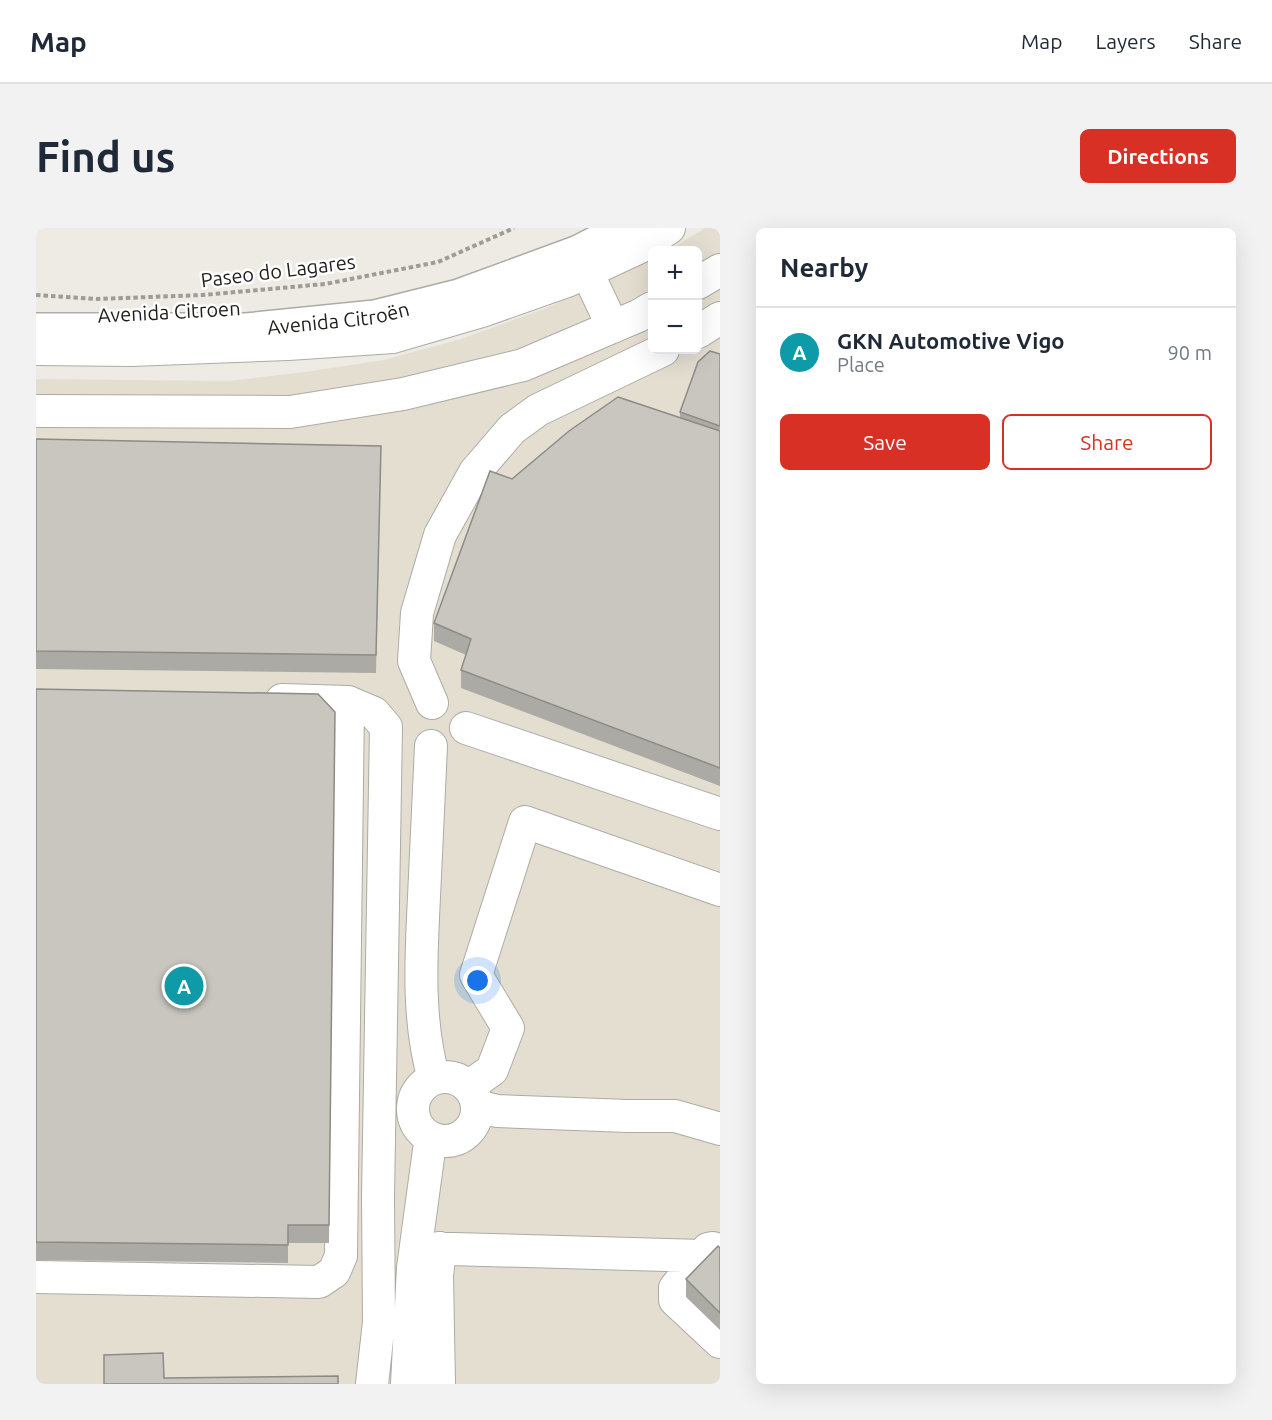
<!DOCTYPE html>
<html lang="en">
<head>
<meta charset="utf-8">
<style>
	:root { --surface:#fff; --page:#f2f2f3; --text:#1f2937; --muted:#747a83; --line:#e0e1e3; --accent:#d93025 }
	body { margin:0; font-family:Ubuntu,sans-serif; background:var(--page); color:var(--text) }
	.controls { position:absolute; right:18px; top:18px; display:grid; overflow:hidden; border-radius:9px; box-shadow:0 6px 24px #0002 }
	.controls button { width:54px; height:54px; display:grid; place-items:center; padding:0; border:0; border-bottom:2px solid var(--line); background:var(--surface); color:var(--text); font:30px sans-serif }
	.you { position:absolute; left:442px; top:753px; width:21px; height:21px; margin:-15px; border:4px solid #fff; border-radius:50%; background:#1a73e8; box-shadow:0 0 0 9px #1a73e833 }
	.badge { display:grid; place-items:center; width:39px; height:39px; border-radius:50%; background:var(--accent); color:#fff; font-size:20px; font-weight:700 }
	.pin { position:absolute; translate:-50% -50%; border:3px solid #fff; box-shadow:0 2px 6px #0006 }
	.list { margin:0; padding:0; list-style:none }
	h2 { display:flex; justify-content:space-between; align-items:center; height:78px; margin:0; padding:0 24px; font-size:26px }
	h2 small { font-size:20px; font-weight:400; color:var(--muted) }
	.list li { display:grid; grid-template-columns:39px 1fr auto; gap:18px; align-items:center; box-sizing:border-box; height:90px; padding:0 24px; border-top:2px solid var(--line) }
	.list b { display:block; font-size:22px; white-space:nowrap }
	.list p { margin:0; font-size:20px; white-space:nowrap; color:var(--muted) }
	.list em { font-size:20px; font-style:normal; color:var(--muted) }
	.actions { display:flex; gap:12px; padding:18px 24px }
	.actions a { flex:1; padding:14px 0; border:2px solid var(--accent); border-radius:9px; text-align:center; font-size:21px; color:var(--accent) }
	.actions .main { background:var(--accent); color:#fff }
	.map { position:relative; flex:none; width:684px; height:1156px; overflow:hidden; border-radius:9px }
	header { display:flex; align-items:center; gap:36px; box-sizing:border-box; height:84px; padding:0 30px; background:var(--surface); border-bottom:2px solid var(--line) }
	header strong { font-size:28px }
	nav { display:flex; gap:33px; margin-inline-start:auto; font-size:21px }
	.intro { display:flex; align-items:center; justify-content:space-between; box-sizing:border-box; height:144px; padding:0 36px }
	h1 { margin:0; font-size:42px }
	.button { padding:15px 27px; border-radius:9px; background:var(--accent); color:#fff; font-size:21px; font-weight:700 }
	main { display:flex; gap:36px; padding:0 36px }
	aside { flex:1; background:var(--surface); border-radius:9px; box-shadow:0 6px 24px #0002 }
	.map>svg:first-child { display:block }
	.built { fill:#e3ded0 }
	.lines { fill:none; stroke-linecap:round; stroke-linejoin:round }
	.minor-casing { stroke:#adaba4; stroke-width:34 }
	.major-casing { stroke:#adaba4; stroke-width:36 }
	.path { stroke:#9e9c97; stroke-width:4; stroke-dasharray:4.5 3; stroke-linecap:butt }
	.minor { stroke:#fff; stroke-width:32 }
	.major { stroke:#fff; stroke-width:33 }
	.wall { fill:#acaaa4 }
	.building { fill:#c8c6bf; stroke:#8c8b86; stroke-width:1.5 }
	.labels { text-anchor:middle; stroke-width:5; stroke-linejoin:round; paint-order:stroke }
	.street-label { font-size:20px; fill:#1f1e1c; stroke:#fff }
</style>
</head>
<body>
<header>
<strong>Map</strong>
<nav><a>Map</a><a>Layers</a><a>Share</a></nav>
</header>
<div class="intro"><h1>Find us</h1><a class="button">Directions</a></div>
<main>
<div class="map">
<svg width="684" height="1156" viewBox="0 0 684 1156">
	<rect width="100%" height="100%" fill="#edebe4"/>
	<path class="built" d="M 669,0 L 684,0 L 684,1156 L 0,1156 L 0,151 L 193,153 L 269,144 L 348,132 L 425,111 L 508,81 L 616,31 L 616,122 L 662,122 L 662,22 L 633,22 Z"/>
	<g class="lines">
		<g class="minor-casing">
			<path id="minor" d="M 551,44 L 577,99
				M 662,55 L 684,42
				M 662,104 L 684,90
				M 0,121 L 95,122 L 252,116 L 357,109 L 446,83 L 531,53 L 604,19 L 633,0
				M 0,183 L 254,184 L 367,166 L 487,137 L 602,88 L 616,80
				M 312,474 L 338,485 L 350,499 L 342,969 L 343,1094 L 336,1156
				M 396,475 L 378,433 L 381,385 L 404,307 L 439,244 L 476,201 L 502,182 L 627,122
				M 430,500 L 684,586
				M 395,518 C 393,568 390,618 388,669 C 385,729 381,792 398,851
				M377 881a32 32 0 1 1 64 0a32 32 0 1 1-64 0Z
				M 432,859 L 456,842 L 472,800 L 440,747 L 489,594 L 684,662
				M 441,878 L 461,883 L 592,888 L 639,888 L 684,901
				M 380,1020 L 666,1028
				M 677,1020 L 672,1021 L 639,1060 L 639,1072 L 684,1114
				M 0,1049 L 283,1054 L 298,1044 L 305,1028 L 312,474 L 246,472
				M 371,1156 L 377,1040 L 393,922 L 399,911
				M 403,1156 L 401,1048 L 404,1020"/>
		</g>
		<g class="major-casing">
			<g id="major">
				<path id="s1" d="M 0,102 L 210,102 L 339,89 L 423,68 L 543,24 L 589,0"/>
			</g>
		</g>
		<path class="path" d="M 0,67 L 61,71 L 167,67 L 289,56 L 402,34 L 478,0"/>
		<use href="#minor" class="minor"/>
		<use href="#major" class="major"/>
	</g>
	<path class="wall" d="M 684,126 L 684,558 L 425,460 L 425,442 L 430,427 L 398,413 L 398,395 L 476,251 L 644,190 L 644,184 Z
		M 0,211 L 345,218 L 340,445 L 0,441 Z
		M 0,461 L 299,484 L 293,1015 L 252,1015 L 252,1035 L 0,1032 Z
		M 684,1020 L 684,1102 L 650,1069 L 650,1051 Z"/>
	<path class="building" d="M 674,123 L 684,126 L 684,198 L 644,184 L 662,134 Z
		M 582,169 L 684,203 L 684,540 L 425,442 L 435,411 L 398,395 L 454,243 L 476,251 L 533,203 Z
		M 0,211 L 345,218 L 340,427 L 0,423 Z
		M 0,461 L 282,466 L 299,484 L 293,997 L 252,997 L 252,1017 L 0,1014 Z
		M 682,1018 L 684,1020 L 684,1085 L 650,1051 Z
		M 127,1125 L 128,1150 L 302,1148 L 302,1156 L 68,1156 L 68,1127 Z"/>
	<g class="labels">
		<g class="street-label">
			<text transform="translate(242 43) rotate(-7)" y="7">Paseo do Lagares</text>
			<text transform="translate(133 84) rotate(-3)" y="7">Avenida Citroen</text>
			<text dy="7" stroke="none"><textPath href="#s1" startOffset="303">Avenida Citroën</textPath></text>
		</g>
	</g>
</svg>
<div class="controls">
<button>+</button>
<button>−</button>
</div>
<div class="you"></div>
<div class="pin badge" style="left:148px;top:758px;background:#0f9aa8">A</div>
</div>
<aside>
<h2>Nearby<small></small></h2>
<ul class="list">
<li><span class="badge" style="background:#0f9aa8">A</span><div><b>GKN Automotive Vigo</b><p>Place</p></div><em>90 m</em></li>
</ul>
<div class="actions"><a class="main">Save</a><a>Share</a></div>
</aside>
</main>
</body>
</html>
